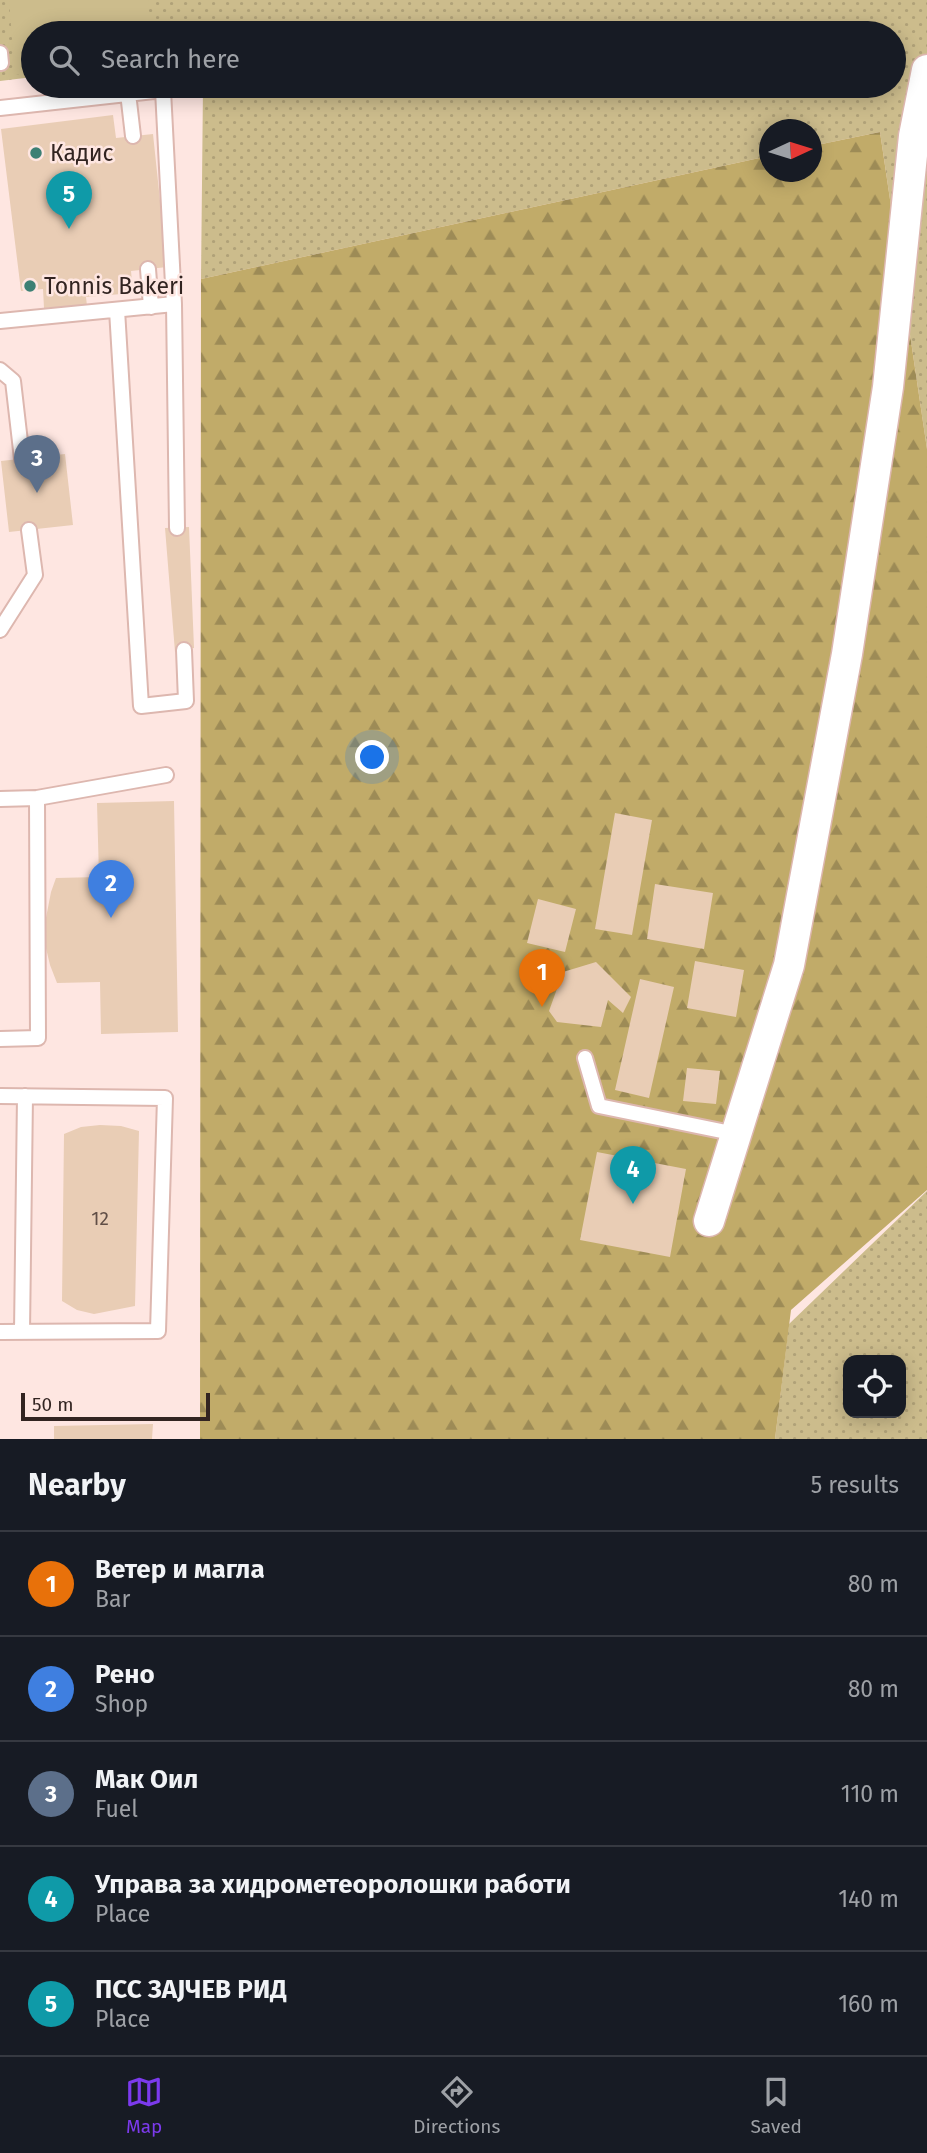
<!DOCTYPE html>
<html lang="en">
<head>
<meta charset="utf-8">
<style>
	:root { --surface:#171b24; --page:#242831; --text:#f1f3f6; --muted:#9ea1a6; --line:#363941; --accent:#7c3aed }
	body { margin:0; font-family:"Fira Sans",sans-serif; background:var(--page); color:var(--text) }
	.controls { position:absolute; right:21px; bottom:21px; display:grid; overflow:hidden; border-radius:14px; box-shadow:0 4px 18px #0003 }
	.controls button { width:63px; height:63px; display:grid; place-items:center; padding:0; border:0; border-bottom:2px solid var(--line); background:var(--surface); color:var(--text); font:35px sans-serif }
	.compass { position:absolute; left:759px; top:119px; width:63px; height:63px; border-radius:50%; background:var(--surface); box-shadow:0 4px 18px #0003; rotate:86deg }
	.scale { position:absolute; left:21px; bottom:18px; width:189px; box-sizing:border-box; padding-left:7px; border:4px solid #322421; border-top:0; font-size:19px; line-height:24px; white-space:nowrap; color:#322421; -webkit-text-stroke:5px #fee6e1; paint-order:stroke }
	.you { position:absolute; left:373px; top:758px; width:24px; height:24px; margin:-18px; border:5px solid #fff; border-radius:50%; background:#1a73e8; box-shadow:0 0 0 10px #1a73e833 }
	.badge { display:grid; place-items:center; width:46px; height:46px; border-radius:50%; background:var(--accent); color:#fff; font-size:23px; font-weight:700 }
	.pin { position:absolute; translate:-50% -58px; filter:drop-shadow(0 2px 4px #0008) }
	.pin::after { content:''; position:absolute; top:37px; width:24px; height:21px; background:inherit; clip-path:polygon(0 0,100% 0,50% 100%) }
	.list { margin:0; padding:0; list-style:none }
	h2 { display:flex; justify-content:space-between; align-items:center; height:91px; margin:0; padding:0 28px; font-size:30px }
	h2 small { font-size:23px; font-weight:400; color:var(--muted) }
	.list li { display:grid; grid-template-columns:46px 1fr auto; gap:21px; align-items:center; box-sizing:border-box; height:105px; padding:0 28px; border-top:2px solid var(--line) }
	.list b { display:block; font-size:26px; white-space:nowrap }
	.list p { margin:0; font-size:23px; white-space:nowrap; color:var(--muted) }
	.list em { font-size:23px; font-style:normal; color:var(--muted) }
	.icon { flex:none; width:38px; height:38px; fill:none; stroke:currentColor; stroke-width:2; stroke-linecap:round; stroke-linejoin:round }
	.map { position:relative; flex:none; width:927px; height:1439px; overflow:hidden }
	.search { position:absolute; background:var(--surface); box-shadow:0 4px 18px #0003; left:21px; right:21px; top:21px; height:77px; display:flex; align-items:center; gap:18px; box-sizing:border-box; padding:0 24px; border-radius:38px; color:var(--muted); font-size:26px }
	.sheet { height:616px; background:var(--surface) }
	nav { display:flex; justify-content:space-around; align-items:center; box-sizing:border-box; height:98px; border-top:2px solid var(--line); background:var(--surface); font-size:19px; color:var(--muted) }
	nav a { display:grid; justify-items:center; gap:4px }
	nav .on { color:var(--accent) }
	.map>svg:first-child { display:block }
	.grass { fill:url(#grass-dots); fill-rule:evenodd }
	.forest { fill:url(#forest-firs) }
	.garden { fill:#ccbc8c }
	.building { fill:#e9cdb5 }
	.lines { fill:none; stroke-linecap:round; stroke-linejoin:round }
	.lane-casing { stroke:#ddb7af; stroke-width:18 }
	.street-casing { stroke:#ddb7af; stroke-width:33 }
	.lane { stroke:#fff; stroke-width:14 }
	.street { stroke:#fff; stroke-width:30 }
	.poi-dot { fill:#3c8074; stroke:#fee6e1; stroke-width:2.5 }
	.labels { text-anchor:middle; stroke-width:5; stroke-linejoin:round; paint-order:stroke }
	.number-label { font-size:19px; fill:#604e46 }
	.poi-label { font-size:23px; fill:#322421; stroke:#fee6e1; text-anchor:start }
</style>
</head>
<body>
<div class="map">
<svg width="927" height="1439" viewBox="0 0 927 1439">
	<defs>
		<pattern id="grass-dots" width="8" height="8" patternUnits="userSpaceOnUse" patternTransform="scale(1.75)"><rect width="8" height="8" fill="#ccbc8c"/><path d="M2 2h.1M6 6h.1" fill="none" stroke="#b0a178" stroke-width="1.8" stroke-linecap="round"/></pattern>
		<pattern id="forest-firs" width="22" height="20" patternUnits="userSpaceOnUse" patternTransform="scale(1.75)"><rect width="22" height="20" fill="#c1ab69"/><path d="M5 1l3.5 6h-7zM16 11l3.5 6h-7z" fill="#9d8b56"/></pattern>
	</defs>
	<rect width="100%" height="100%" fill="#fee6e1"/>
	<path class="grass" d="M 0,0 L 927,0 L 927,449 L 880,132 L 812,146 L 811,130 L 769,130 L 769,156 L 201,279 L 203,86 L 894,86 L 894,33 L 33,33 L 33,77 L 0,81 Z
		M 927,1191 L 927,1439 L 775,1439 L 789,1324 ZM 848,1360 L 901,1360 L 901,1413 L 848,1413 Z"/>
	<path class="forest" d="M 880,132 L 927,449 L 927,1190 L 791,1310 L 775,1439 L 200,1439 L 201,279 L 769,156 L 769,172 L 811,172 L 812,146 Z"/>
	<path class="garden" d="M 9,0 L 148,0 L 151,33 L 33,33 L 33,73 L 15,75 Z"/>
	<path class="building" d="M 113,115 L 116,138 L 153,134 L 167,267 L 131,271 L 133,293 L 86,297 L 87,306 L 44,308 L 43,289 L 21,291 L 1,129 Z
		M 65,454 L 73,525 L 9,532 L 1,461 Z
		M 189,527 L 194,648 L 175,652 L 165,528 Z
		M 174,801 L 178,1032 L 101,1034 L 100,982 L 57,983 L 50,965 L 45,944 L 44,928 L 51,892 L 56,878 L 99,877 L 97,803 Z
		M 615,813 L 652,820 L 632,935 L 595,929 Z
		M 655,884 L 713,893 L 704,949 L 647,939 Z
		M 538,899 L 576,909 L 565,952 L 527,943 Z
		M 695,961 L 744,970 L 736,1017 L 687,1008 Z
		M 596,962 L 631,997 L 623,1013 L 608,1000 L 601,1027 L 557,1022 L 549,1011 L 563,972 Z
		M 640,979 L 674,987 L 649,1098 L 615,1090 Z
		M 687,1068 L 720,1071 L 716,1104 L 683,1101 Z
		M 100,1125 L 121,1126 L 139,1131 L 135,1306 L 94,1314 L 77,1310 L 62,1301 L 64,1134 L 81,1127 Z
		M 597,1152 L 686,1169 L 670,1257 L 580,1240 Z
		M 153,1424 L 152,1439 L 54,1439 L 54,1426 Z"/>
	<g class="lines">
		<g class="lane-casing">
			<path id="lane" d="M 0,53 L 1,63
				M 128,93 L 133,136
				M 0,108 L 163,90 L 174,304 L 0,321
				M 148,269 L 151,307
				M 174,304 L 177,528
				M 117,310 L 141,706 L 186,701 L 184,650
				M 0,370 L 13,381 L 22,459
				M 0,630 L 35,575 L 29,530
				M 0,799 L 37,798 L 166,775
				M 0,1039 L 38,1038 L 37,798
				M 585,1058 L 599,1106 L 736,1134
				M 0,1096 L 165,1098 L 158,1331 L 0,1332
				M 22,1332 L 25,1096"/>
		</g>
		<g class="street-casing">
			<path id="street" d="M 709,1221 L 789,965 L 847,654 L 888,387 L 914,136 L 927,70"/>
		</g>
		<use href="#lane" class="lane"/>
		<use href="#street" class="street"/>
	</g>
	<g class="poi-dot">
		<circle cx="36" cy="153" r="7"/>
		<circle cx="30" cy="286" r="7"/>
	</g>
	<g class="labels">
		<g class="number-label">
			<text x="100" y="1225">12</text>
		</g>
		<g class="poi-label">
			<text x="50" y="161">Кадис</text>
			<text x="44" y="294">Tonnis Bakeri</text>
		</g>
	</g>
</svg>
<div class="controls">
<button><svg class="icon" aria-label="locate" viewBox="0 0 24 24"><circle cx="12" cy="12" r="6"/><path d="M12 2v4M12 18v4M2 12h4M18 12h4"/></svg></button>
</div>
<svg class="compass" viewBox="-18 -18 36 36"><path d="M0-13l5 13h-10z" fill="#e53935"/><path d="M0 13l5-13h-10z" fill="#9ea1a6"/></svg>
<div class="scale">50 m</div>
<div class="you"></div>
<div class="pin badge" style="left:542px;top:1007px;background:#e8710a">1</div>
<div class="pin badge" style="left:111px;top:918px;background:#3f7fe0">2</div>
<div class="pin badge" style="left:37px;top:493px;background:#5c6f8a">3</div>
<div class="pin badge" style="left:633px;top:1204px;background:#0f9aa8">4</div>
<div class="pin badge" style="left:69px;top:229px;background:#0f9aa8">5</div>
<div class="search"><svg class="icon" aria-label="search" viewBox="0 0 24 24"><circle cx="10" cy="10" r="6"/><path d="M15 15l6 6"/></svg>Search here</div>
</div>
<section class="sheet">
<h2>Nearby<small>5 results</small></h2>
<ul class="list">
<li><span class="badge" style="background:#e8710a">1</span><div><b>Ветер и магла</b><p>Bar</p></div><em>80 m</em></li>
<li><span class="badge" style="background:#3f7fe0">2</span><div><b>Рено</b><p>Shop</p></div><em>80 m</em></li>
<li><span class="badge" style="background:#5c6f8a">3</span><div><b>Мак Оил</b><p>Fuel</p></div><em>110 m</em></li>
<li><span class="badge" style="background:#0f9aa8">4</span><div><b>Управа за хидрометеоролошки работи</b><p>Place</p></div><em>140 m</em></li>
<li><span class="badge" style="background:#0f9aa8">5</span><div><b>ПСС ЗАЈЧЕВ РИД</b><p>Place</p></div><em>160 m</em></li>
</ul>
</section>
<nav>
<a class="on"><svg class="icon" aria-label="map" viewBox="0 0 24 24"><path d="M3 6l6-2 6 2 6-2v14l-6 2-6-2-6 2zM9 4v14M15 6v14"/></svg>Map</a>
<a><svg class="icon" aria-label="directions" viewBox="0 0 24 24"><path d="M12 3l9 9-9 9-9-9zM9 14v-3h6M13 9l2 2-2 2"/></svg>Directions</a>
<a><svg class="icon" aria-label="saved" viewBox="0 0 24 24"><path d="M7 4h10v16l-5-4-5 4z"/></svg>Saved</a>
</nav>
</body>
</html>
